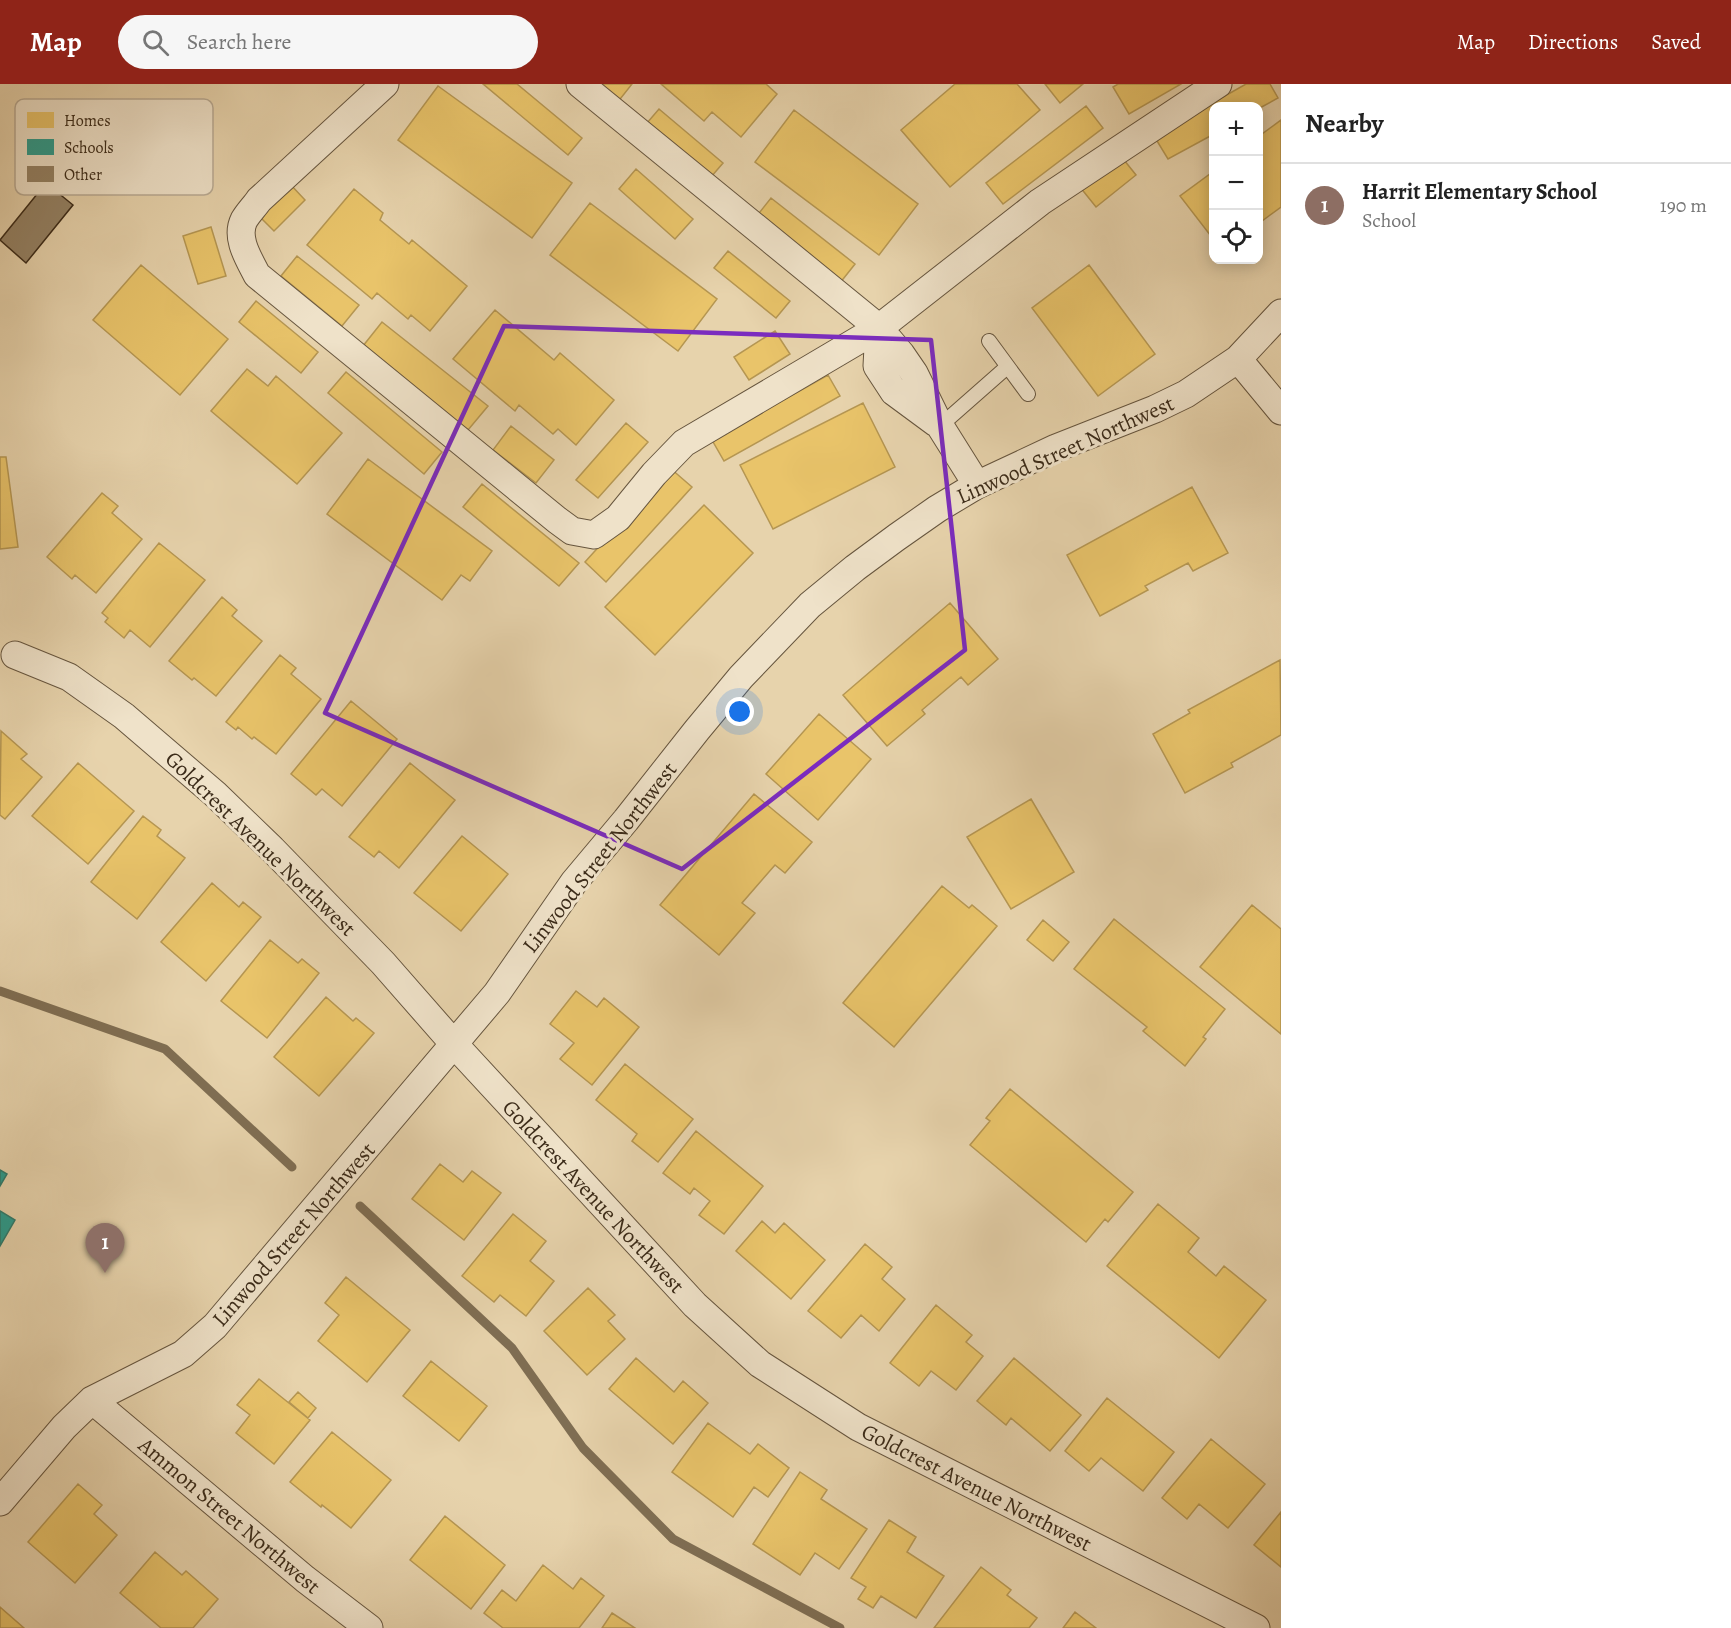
<!DOCTYPE html>
<html lang="en">
<head>
<meta charset="utf-8">
<style>
	:root { --surface:#fff; --page:#f6f6f6; --text:#222; --muted:#767676; --line:#e0e0e0; --accent:#8f2418 }
	body { margin:0; font-family:Alegreya,serif; background:var(--page); color:var(--text) }
	.controls { position:absolute; right:18px; top:18px; display:grid; overflow:hidden; border-radius:12px; box-shadow:0 3px 15px #0003 }
	.controls button { width:54px; height:54px; display:grid; place-items:center; padding:0; border:0; border-bottom:2px solid var(--line); background:var(--surface); color:var(--text); font:30px sans-serif }
	.you { position:absolute; left:740px; top:628px; width:21px; height:21px; margin:-15px; border:4px solid #fff; border-radius:50%; background:#1a73e8; box-shadow:0 0 0 9px #1a73e833 }
	.badge { display:grid; place-items:center; width:39px; height:39px; border-radius:50%; background:var(--accent); color:#fff; font-size:20px; font-weight:700 }
	.pin { position:absolute; translate:-50% -50px; filter:drop-shadow(0 2px 3px #0008) }
	.pin::after { content:''; position:absolute; top:32px; width:21px; height:18px; background:inherit; clip-path:polygon(0 0,100% 0,50% 100%) }
	.list { margin:0; padding:0; list-style:none }
	h2 { display:flex; justify-content:space-between; align-items:center; height:78px; margin:0; padding:0 24px; font-size:26px }
	h2 small { font-size:20px; font-weight:400; color:var(--muted) }
	.list li { display:grid; grid-template-columns:39px 1fr auto; gap:18px; align-items:center; box-sizing:border-box; height:84px; padding:0 24px; border-top:2px solid var(--line) }
	.list b { display:block; font-size:22px; white-space:nowrap }
	.list p { margin:0; font-size:20px; white-space:nowrap; color:var(--muted) }
	.list em { font-size:20px; font-style:normal; color:var(--muted) }
	.icon { flex:none; width:33px; height:33px; fill:none; stroke:currentColor; stroke-width:2; stroke-linecap:round; stroke-linejoin:round }
	.map { position:relative; flex:none; width:1281px; height:1544px; overflow:hidden }
	header { display:flex; align-items:center; gap:36px; box-sizing:border-box; height:84px; padding:0 30px; background:var(--accent); color:#fff }
	header strong { font-size:28px }
	nav { display:flex; gap:33px; margin-inline-start:auto; font-size:21px }
	.search { width:420px; height:54px; background:var(--page); display:flex; align-items:center; gap:15px; box-sizing:border-box; padding:0 21px; border-radius:33px; color:var(--muted); font-size:22px }
	main { display:flex }
	aside { flex:1; background:var(--surface) }
	.map>svg:first-child { display:block }
	.homes { fill:#e9c46a; stroke:#b59652; stroke-width:1.5 }
	.schools { fill:#2a9d8f; stroke:#2f7b6c; stroke-width:1.5 }
	.lines { fill:none; stroke-linecap:round; stroke-linejoin:round }
	.stream { stroke:#7f6e53; stroke-width:9 }
	.building { fill:#948265; stroke:#3b2b19; stroke-width:1.5 }
	.service-casing { stroke:#66553e; stroke-width:16 }
	.minor-casing { stroke:#66553e; stroke-width:29 }
	.service { stroke:#efe2c9; stroke-width:14 }
	.minor { stroke:#efe2c9; stroke-width:27 }
	.marked { fill:none; stroke:#7b2cbf; stroke-width:4.5; stroke-linejoin:round }
	.labels { text-anchor:middle; stroke-width:6; stroke-linejoin:round; paint-order:stroke }
	.street-label { font-size:22px; fill:#3b2b19; stroke:#efe2c9 }
	.key { fill:#efe2c9; stroke:#b9ab94; stroke-width:1.5 }
	.key-label { font-size:16px; fill:#3b2b19 }
</style>
</head>
<body>
<header>
<strong>Map</strong>
<div class="search"><svg class="icon" aria-label="search" viewBox="0 0 24 24"><circle cx="10" cy="10" r="6"/><path d="M15 15l6 6"/></svg>Search here</div>
<nav><a>Map</a><a>Directions</a><a>Saved</a></nav>
</header>
<main>
<div class="map">
<svg width="1281" height="1544" viewBox="0 0 1281 1544">
	<rect width="100%" height="100%" fill="#e7d3ac"/>
	<filter id="stains"><feTurbulence type="fractalNoise" baseFrequency=".00333" numOctaves="4"/><feColorMatrix values="0 0 0 0 .2 0 0 0 0 .09 0 0 0 0 .02 0 0 0 .5 -.17"/></filter>
	<radialGradient id="worn" r=".72"><stop offset=".6" stop-color="#630" stop-opacity="0"/><stop offset="1" stop-color="#630" stop-opacity=".3"/></radialGradient>
	<path class="homes" d="M 483,0 L 517,0 L 582,54 L 568,71 Z
		M 583,0 L 632,0 L 613,24 Z
		M 661,0 L 766,0 L 777,10 L 741,53 L 712,28 L 704,37 Z
		M 955,0 L 1017,0 L 1040,26 L 950,103 L 901,46 Z
		M 1045,0 L 1083,0 L 1060,19 Z
		M 1118,0 L 1181,0 L 1129,30 L 1113,3 Z
		M 1246,0 L 1270,0 L 1278,14 L 1258,25 L 1258,22 L 1214,22 L 1214,50 L 1168,75 L 1154,52 Z
		M 438,2 L 572,99 L 532,154 L 398,56 Z
		M 1086,22 L 1103,44 L 1003,120 L 986,99 Z
		M 659,25 L 723,79 L 705,100 L 641,46 Z
		M 794,26 L 918,120 L 879,171 L 755,78 Z
		M 1281,36 L 1281,123 L 1258,140 L 1258,53 Z
		M 1120,71 L 1136,91 L 1096,123 L 1080,103 Z
		M 636,85 L 693,135 L 675,155 L 619,105 Z
		M 1214,87 L 1214,156 L 1180,112 Z
		M 290,100 L 305,116 L 274,147 L 258,131 Z
		M 354,105 L 383,129 L 380,136 L 409,160 L 412,156 L 467,202 L 430,247 L 411,231 L 408,235 L 377,209 L 372,215 L 307,161 Z
		M 771,114 L 855,180 L 836,204 L 752,138 Z
		M 590,119 L 717,215 L 678,267 L 550,171 Z
		M 211,143 L 226,192 L 198,200 L 183,152 Z
		M 728,167 L 790,217 L 776,234 L 714,184 Z
		M 297,172 L 359,221 L 342,242 L 281,192 Z
		M 141,181 L 228,255 L 180,311 L 93,236 Z
		M 1089,181 L 1155,270 L 1098,312 L 1032,224 Z
		M 256,217 L 318,268 L 301,289 L 239,238 Z
		M 495,226 L 554,276 L 560,269 L 614,316 L 576,361 L 558,345 L 553,350 L 519,321 L 515,327 L 453,275 Z
		M 382,238 L 488,322 L 468,346 L 363,262 Z
		M 775,247 L 790,270 L 749,296 L 734,273 Z
		M 247,285 L 268,302 L 276,292 L 342,349 L 297,400 L 211,327 Z
		M 346,288 L 442,368 L 424,390 L 328,309 Z
		M 828,291 L 840,312 L 724,377 L 712,356 Z
		M 863,319 L 895,383 L 773,445 L 740,381 Z
		M 626,339 L 648,358 L 598,414 L 576,396 Z
		M 511,342 L 554,376 L 536,399 L 493,366 Z
		M 0,373 L 6,373 L 18,463 L 0,465 Z
		M 368,375 L 492,467 L 470,497 L 461,491 L 442,516 L 327,430 Z
		M 670,384 L 692,403 L 606,498 L 585,478 Z
		M 482,400 L 579,479 L 559,502 L 463,423 Z
		M 1192,403 L 1228,469 L 1193,487 L 1188,479 L 1145,502 L 1148,506 L 1100,532 L 1067,471 Z
		M 102,409 L 118,422 L 112,429 L 142,455 L 96,509 L 75,491 L 72,495 L 47,473 Z
		M 704,421 L 753,469 L 655,571 L 605,523 Z
		M 159,459 L 205,496 L 150,563 L 130,546 L 124,554 L 105,538 L 108,534 L 102,529 Z
		M 222,513 L 237,526 L 232,532 L 262,557 L 216,612 L 194,594 L 192,596 L 169,577 Z
		M 950,519 L 998,575 L 968,601 L 961,593 L 922,626 L 925,630 L 887,662 L 843,611 Z
		M 280,571 L 296,584 L 291,590 L 321,615 L 276,670 L 254,653 L 252,655 L 238,643 L 236,646 L 226,638 Z
		M 1280,576 L 1281,651 L 1231,679 L 1233,683 L 1185,709 L 1153,650 L 1190,629 L 1188,626 Z
		M 351,617 L 397,655 L 342,722 L 322,705 L 316,711 L 291,690 Z
		M 819,630 L 871,675 L 818,736 L 766,690 Z
		M 1,647 L 27,670 L 21,675 L 42,693 L 5,735 L 0,731 Z
		M 78,679 L 134,727 L 88,780 L 32,732 Z
		M 410,679 L 455,716 L 399,784 L 379,767 L 374,773 L 349,753 Z
		M 754,710 L 812,758 L 785,789 L 775,781 L 742,819 L 755,829 L 719,871 L 660,821 Z
		M 1031,715 L 1074,788 L 1011,825 L 967,753 Z
		M 143,732 L 161,746 L 157,752 L 185,774 L 137,835 L 91,798 Z
		M 462,752 L 508,790 L 461,847 L 414,809 Z
		M 212,799 L 239,823 L 243,818 L 261,833 L 206,897 L 161,858 Z
		M 942,802 L 969,824 L 972,821 L 997,842 L 894,963 L 843,919 Z
		M 1252,821 L 1281,845 L 1281,950 L 1200,883 Z
		M 1114,835 L 1225,925 L 1203,953 L 1206,955 L 1185,982 L 1143,947 L 1147,943 L 1074,885 Z
		M 1043,836 L 1069,858 L 1053,877 L 1027,856 Z
		M 270,856 L 298,879 L 302,875 L 319,889 L 267,954 L 221,917 Z
		M 576,907 L 597,923 L 604,914 L 639,943 L 592,1001 L 560,975 L 574,959 L 550,940 Z
		M 326,913 L 353,937 L 356,934 L 374,949 L 319,1012 L 274,973 Z
		M 625,980 L 693,1035 L 658,1078 L 632,1057 L 637,1050 L 596,1016 Z
		M 1010,1005 L 1133,1108 L 1108,1138 L 1105,1135 L 1086,1158 L 970,1061 L 990,1037 L 986,1034 Z
		M 696,1047 L 763,1102 L 724,1150 L 699,1131 L 710,1117 L 694,1104 L 690,1110 L 663,1089 Z
		M 440,1080 L 463,1098 L 472,1087 L 501,1109 L 464,1156 L 412,1115 Z
		M 1158,1120 L 1199,1154 L 1188,1168 L 1216,1192 L 1224,1182 L 1266,1216 L 1219,1274 L 1107,1182 Z
		M 513,1130 L 546,1157 L 530,1177 L 554,1197 L 526,1232 L 500,1211 L 494,1218 L 462,1192 Z
		M 762,1137 L 775,1149 L 784,1139 L 825,1176 L 791,1215 L 736,1167 Z
		M 865,1160 L 892,1183 L 882,1195 L 905,1215 L 879,1247 L 861,1231 L 841,1254 L 808,1227 Z
		M 346,1193 L 410,1246 L 367,1298 L 318,1257 L 339,1231 L 325,1219 Z
		M 588,1204 L 615,1231 L 608,1237 L 625,1255 L 587,1291 L 544,1247 Z
		M 936,1221 L 972,1251 L 966,1258 L 983,1272 L 956,1306 L 931,1287 L 919,1302 L 890,1279 Z
		M 636,1274 L 674,1308 L 683,1297 L 708,1319 L 673,1360 L 609,1305 Z
		M 1014,1274 L 1081,1331 L 1050,1367 L 1011,1334 L 1006,1341 L 977,1317 Z
		M 431,1277 L 487,1322 L 459,1357 L 403,1312 Z
		M 259,1295 L 310,1336 L 274,1380 L 236,1349 L 250,1331 L 237,1321 Z
		M 298,1308 L 316,1324 L 308,1334 L 289,1318 Z
		M 1107,1314 L 1174,1368 L 1143,1407 L 1101,1374 L 1089,1387 L 1065,1367 Z
		M 708,1339 L 750,1370 L 758,1360 L 789,1384 L 768,1413 L 754,1403 L 733,1433 L 672,1388 Z
		M 332,1348 L 391,1396 L 351,1444 L 322,1421 L 321,1423 L 290,1398 Z
		M 1211,1355 L 1265,1400 L 1228,1444 L 1199,1420 L 1187,1435 L 1162,1414 Z
		M 800,1388 L 827,1406 L 821,1415 L 867,1445 L 839,1485 L 815,1469 L 800,1491 L 753,1460 Z
		M 78,1400 L 102,1421 L 94,1430 L 117,1451 L 75,1499 L 28,1458 Z
		M 1281,1428 L 1281,1483 L 1254,1461 Z
		M 445,1432 L 505,1481 L 471,1525 L 410,1476 Z
		M 889,1436 L 916,1453 L 907,1468 L 944,1492 L 916,1534 L 881,1512 L 873,1524 L 858,1515 L 866,1503 L 851,1494 Z
		M 155,1468 L 182,1491 L 186,1487 L 218,1515 L 193,1544 L 161,1544 L 120,1509 Z
		M 543,1481 L 573,1505 L 581,1494 L 604,1512 L 579,1544 L 503,1544 L 484,1529 L 502,1506 L 516,1517 Z
		M 981,1483 L 1011,1506 L 1007,1511 L 1037,1534 L 1029,1544 L 934,1544 Z
		M 0,1523 L 24,1544 L 0,1544 Z
		M 1075,1528 L 1096,1544 L 1063,1544 Z
		M 612,1529 L 635,1544 L 602,1544 Z"/>
	<path class="schools" d="M 0,1086 L 7,1090 L 0,1102 Z
		M 0,1127 L 15,1136 L 0,1162 Z"/>
	<g class="lines">
		<path class="stream" d="M 0,907 L 165,965 L 292,1083
			M 360,1122 L 512,1264 L 583,1364 L 673,1455 L 840,1544"/>
	</g>
	<path class="building" d="M 46,99 L 73,121 L 26,179 L 0,156 Z"/>
	<g class="lines">
		<g class="service-casing">
			<path id="service" d="M 989,257 L 1028,310
				M 940,342 L 1007,283"/>
		</g>
		<g class="minor-casing">
			<path id="minor" d="M 385,0 L 259,116 C 255,122 248,129 244,136 C 235,154 249,175 257,191 L 557,436 L 572,447 L 594,451 L 618,434 L 654,390 L 684,359 L 879,244 L 1040,118 L 1218,0
				M 580,0 L 879,244 L 901,270 L 914,289 L 940,342 L 977,401
				M 879,244 L 877,282 L 894,308 L 936,339
				M 1238,275 L 1281,327
				M 15,571 L 69,593 L 124,632 L 215,710 L 272,765 L 383,879 L 454,960 L 695,1221 L 760,1280 L 858,1343 L 1256,1544
				M 92,1316 L 305,1495 L 369,1544
				M 0,1418 L 64,1343 L 92,1316 L 183,1270 L 215,1242 L 497,909 L 574,798 L 626,736 L 697,646 L 741,593 L 810,521 L 855,484 L 897,453 L 937,425 L 977,401 L 1056,364 L 1155,325 L 1186,310 L 1238,275 L 1281,229"/>
		</g>
		<use href="#service" class="service"/>
		<use href="#minor" class="minor"/>
	</g>
	<path class="marked" d="M 504,242 L 931,256 L 965,566 L 682,785 L 325,629 Z"/>
	<g class="labels">
		<g class="street-label">
			<text transform="translate(1065 365) rotate(-24)" y="8">Linwood Street Northwest</text>
			<text transform="translate(261 759) rotate(44)" y="8">Goldcrest Avenue Northwest</text>
			<text transform="translate(599 773) rotate(-52)" y="8">Linwood Street Northwest</text>
			<text transform="translate(594 1112) rotate(47)" y="8">Goldcrest Avenue Northwest</text>
			<text transform="translate(293 1150) rotate(-49)" y="8">Linwood Street Northwest</text>
			<text transform="translate(977 1403) rotate(27)" y="8">Goldcrest Avenue Northwest</text>
			<text transform="translate(230 1431) rotate(40)" y="8">Ammon Street Northwest</text>
		</g>
	</g>
	<rect x="15" y="15" width="198" height="96" rx="9" class="key"/>
	<rect x="27" y="28" width="27" height="16" fill="#e9c46a"/>
	<rect x="27" y="55" width="27" height="16" fill="#2a9d8f"/>
	<rect x="27" y="82" width="27" height="16" fill="#948265"/>
	<g class="key-label">
		<text x="64" y="42">Homes</text>
		<text x="64" y="69">Schools</text>
		<text x="64" y="96">Other</text>
	</g>
	<rect width="100%" height="100%" filter="url(#stains)"/>
	<rect width="100%" height="100%" fill="url(#worn)"/>
</svg>
<div class="controls">
<button>+</button>
<button>−</button>
<button><svg class="icon" aria-label="locate" viewBox="0 0 24 24"><circle cx="12" cy="12" r="6"/><path d="M12 2v4M12 18v4M2 12h4M18 12h4"/></svg></button>
</div>
<div class="you"></div>
<div class="pin badge" style="left:105px;top:1189px;background:#8d6e63">1</div>
</div>
<aside>
<h2>Nearby<small></small></h2>
<ul class="list">
<li><span class="badge" style="background:#8d6e63">1</span><div><b>Harrit Elementary School</b><p>School</p></div><em>190 m</em></li>
</ul>
</aside>
</main>
</body>
</html>
